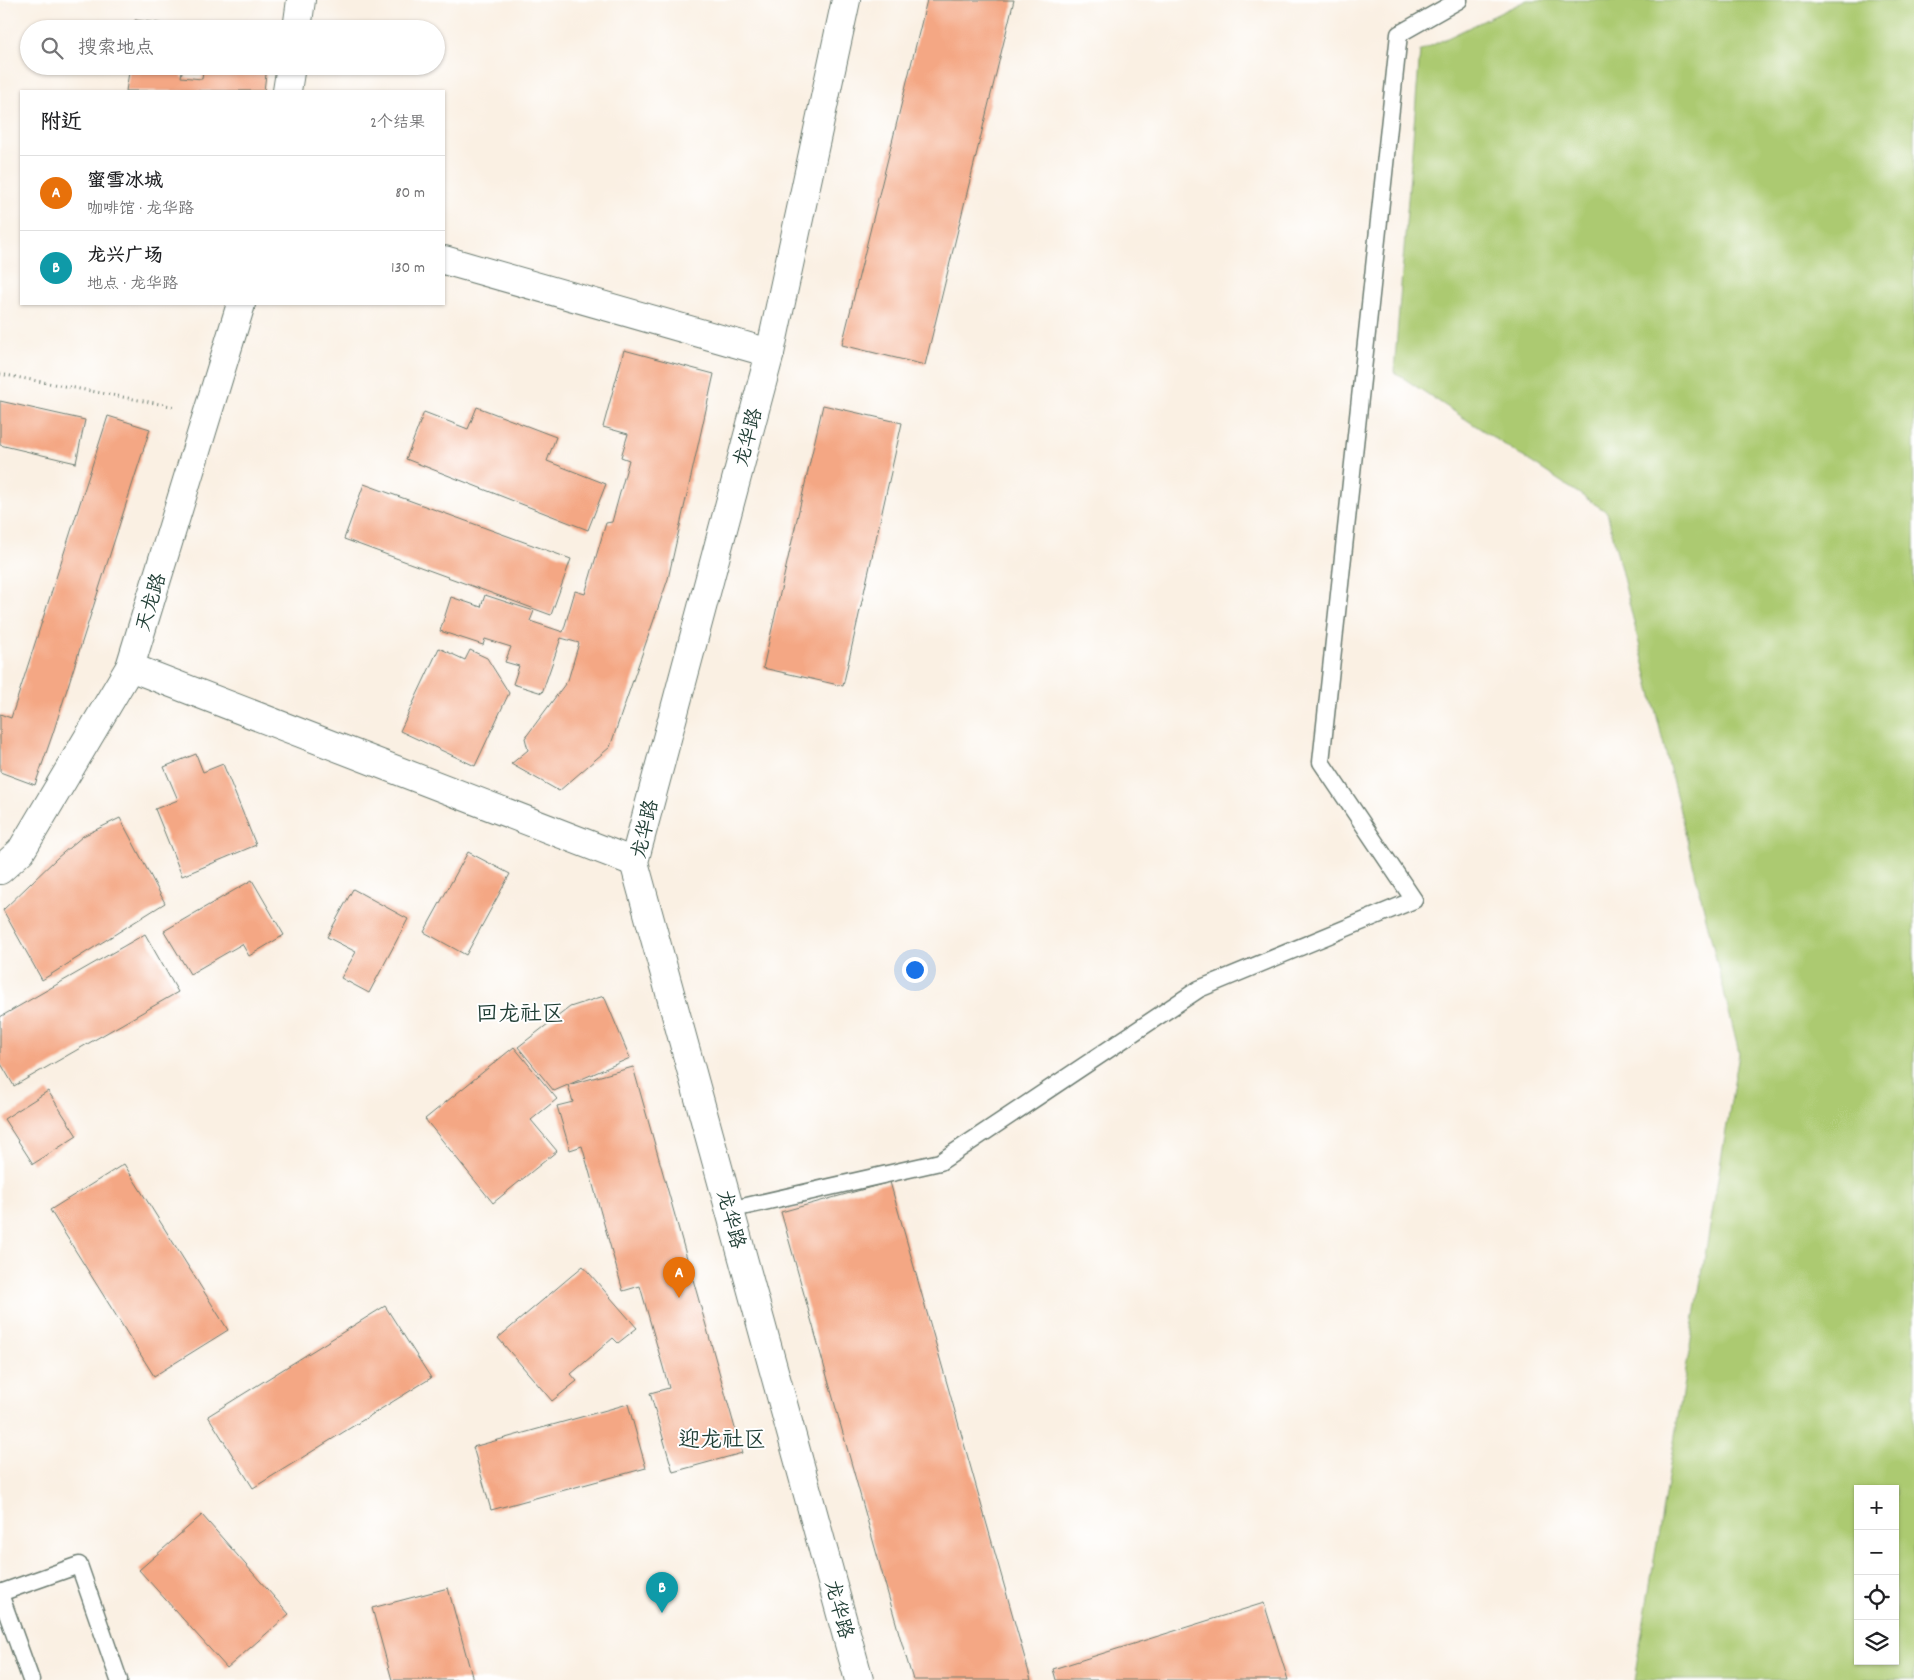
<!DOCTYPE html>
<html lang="zh">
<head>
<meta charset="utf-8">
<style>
	:root { --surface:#fff; --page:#f2f2f2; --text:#202124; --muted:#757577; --line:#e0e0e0; --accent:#1f6fb2 }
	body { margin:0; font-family:Dekko,"LXGW WenKai TC",sans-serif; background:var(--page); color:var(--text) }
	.controls { position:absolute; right:15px; bottom:15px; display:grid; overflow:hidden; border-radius:0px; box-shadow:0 1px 4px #0004 }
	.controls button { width:45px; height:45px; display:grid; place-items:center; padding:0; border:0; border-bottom:1px solid var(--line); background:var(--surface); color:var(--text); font:25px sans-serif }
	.you { position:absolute; left:914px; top:969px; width:18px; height:18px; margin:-12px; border:4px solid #fff; border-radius:50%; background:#1a73e8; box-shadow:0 0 0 8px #1a73e833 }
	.badge { display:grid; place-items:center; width:32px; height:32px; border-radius:50%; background:var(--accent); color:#fff; font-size:16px; font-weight:700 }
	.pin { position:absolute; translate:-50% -41px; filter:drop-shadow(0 1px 2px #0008) }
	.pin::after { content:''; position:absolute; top:26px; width:18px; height:15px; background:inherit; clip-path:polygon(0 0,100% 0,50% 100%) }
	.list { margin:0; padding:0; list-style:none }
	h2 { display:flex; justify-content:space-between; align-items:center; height:65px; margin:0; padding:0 20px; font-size:21px }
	h2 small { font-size:16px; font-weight:400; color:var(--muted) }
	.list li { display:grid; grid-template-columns:32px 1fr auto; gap:15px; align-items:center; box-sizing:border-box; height:75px; padding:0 20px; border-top:1px solid var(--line) }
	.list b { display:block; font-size:19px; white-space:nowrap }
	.list p { margin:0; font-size:16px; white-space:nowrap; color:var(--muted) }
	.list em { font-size:16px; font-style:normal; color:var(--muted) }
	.icon { flex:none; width:28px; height:28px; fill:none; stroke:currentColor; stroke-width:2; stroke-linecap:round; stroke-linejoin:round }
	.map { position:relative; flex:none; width:1914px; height:1680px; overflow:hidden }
	.search { position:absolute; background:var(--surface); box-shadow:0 1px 4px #0004; left:20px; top:20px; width:425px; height:55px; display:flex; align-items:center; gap:12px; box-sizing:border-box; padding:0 18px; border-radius:28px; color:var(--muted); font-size:19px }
	.panel { position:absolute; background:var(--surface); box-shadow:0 1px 4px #0004; left:20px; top:90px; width:425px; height:215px; border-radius:0px }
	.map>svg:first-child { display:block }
	.green { fill:#acca71; stroke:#668452; fill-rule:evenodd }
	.building { fill:#f4a784 }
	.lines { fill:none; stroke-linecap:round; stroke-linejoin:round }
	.service-casing { stroke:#6c7c71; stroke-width:19 }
	.minor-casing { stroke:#6c7c71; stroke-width:30 }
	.tertiary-casing { stroke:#6c7c71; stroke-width:30 }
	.path { stroke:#6c7c71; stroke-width:3; stroke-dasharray:1 4; stroke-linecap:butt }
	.service { stroke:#fff; stroke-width:16 }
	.minor { stroke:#fff; stroke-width:28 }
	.tertiary { stroke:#fff; stroke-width:28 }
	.labels { text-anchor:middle; stroke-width:4; stroke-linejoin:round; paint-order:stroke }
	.street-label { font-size:20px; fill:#1f3d34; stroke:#fff }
	.quarter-label { font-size:22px; fill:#1f3d34; stroke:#fff }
</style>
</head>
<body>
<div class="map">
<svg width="1914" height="1680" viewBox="0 0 1914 1680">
	<rect width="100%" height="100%" fill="#fff"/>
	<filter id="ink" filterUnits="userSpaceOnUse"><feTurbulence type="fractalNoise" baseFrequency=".02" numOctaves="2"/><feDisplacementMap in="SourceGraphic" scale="10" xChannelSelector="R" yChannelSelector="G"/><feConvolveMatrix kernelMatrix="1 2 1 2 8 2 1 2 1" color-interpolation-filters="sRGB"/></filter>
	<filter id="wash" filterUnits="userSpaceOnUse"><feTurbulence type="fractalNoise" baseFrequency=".0096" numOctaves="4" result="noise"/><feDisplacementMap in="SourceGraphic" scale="20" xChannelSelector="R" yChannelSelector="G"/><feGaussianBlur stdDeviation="1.12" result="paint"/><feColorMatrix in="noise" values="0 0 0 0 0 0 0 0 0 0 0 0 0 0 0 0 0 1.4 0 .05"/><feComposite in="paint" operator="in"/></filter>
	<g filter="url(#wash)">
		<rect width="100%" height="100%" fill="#faf0e3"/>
		<path class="green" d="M 1527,0 L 1914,0 L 1914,1680 L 1634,1680 L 1739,1053 L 1607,512 L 1394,372 L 1420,51 ZM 1858,1489 L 1895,1489 L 1895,1661 L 1858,1661 Z"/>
		<g id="blocks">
			<path class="building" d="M 927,0 L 1014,0 L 925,365 L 842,345 Z
				M 135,20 L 188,27 L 187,29 L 134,29 Z
				M 130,66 L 183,66 L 181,77 L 202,79 L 204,66 L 267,66 L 264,91 L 126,91 Z
				M 624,350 L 714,374 L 668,579 L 610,747 L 559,791 L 511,764 L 528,750 L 525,738 L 568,680 L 579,643 L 561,638 L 542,693 L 513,684 L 519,666 L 505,662 L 511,647 L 485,639 L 483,645 L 440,631 L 451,597 L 481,607 L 485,595 L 534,611 L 530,621 L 563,632 L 575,591 L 585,594 L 606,523 L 612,522 L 629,460 L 621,457 L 628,434 L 603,427 Z
				M 0,401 L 85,420 L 76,463 L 0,445 Z
				M 823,405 L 902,423 L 843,686 L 763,668 Z
				M 477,407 L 556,437 L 547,461 L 606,484 L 588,530 L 406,459 L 424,412 L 468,429 Z
				M 108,416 L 150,429 L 53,733 L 35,785 L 0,772 L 0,714 L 11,718 Z
				M 364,484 L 571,559 L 551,615 L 344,539 Z
				M 439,648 L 465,660 L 470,650 L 487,658 L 509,693 L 475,766 L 400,731 Z
				M 196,754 L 203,772 L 223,764 L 256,845 L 182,876 L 155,809 L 178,800 L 164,767 Z
				M 120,818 L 165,903 L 42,980 L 3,910 L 57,858 L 83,836 Z
				M 468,852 L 510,874 L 466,955 L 424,932 Z
				M 252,880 L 284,935 L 249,956 L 242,944 L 190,974 L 164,931 Z
				M 353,889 L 408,919 L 369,993 L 341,978 L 356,952 L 327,937 Z
				M 145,934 L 178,992 L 14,1086 L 0,1062 L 0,1017 Z
				M 604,996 L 630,1058 L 554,1091 L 518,1047 L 570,1007 Z
				M 514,1047 L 557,1099 L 531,1120 L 557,1151 L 493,1203 L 425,1119 Z
				M 633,1067 L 742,1453 L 673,1472 L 650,1393 L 669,1388 L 640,1286 L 623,1291 L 582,1146 L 570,1150 L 557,1106 L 573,1102 L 568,1085 Z
				M 48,1091 L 77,1136 L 33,1164 L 4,1119 Z
				M 124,1164 L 228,1330 L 154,1376 L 50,1210 Z
				M 890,1182 L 1010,1606 L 1031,1680 L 913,1680 L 900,1637 L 781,1212 Z
				M 583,1266 L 637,1328 L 618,1343 L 613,1338 L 571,1374 L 577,1381 L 552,1401 L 498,1338 Z
				M 385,1306 L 431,1378 L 253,1488 L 208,1416 Z
				M 628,1404 L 646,1468 L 491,1510 L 473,1447 Z
				M 202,1515 L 289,1614 L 227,1668 L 139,1570 Z
				M 448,1588 L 473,1680 L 392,1680 L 372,1608 Z
				M 1264,1603 L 1288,1680 L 1056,1680 L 1053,1669 Z"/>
		</g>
	</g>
	<g filter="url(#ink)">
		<use href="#blocks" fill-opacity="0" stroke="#6c7c71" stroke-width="1"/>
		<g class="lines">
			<g class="service-casing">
				<path id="service" d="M 729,1210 L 940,1162 L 1199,989 L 1414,900 L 1321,762 L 1399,34 L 1459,0
					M 0,1593 L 79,1565 L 119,1680
					M 0,1594 L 31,1680"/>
			</g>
			<g class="minor-casing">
				<path id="minor" d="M 444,260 L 770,353
					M 130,667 L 634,862"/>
			</g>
			<g class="tertiary-casing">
				<path id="tertiary" d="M 846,0 L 770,353 L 634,862 L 859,1680
					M 297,29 L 301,0
					M 287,91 L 291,66
					M 0,870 L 21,851 L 130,667 L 241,304"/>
			</g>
			<path class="path" d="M 0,374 L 176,407"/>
			<use href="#service" class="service"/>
			<use href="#minor" class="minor"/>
			<use href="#tertiary" class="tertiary"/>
		</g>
	</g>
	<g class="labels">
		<g class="street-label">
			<text transform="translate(747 437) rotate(-75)" y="7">龙华路</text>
			<text transform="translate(150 602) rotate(-73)" y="7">天龙路</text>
			<text transform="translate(644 829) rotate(-77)" y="7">龙华路</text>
			<text transform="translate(732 1219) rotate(75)" y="7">龙华路</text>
			<text transform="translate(840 1609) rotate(75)" y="7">龙华路</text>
		</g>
		<g class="quarter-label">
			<text x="520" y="1020">回龙社区</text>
			<text x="722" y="1446">迎龙社区</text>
		</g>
	</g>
</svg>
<div class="controls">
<button>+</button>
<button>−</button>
<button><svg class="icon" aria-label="locate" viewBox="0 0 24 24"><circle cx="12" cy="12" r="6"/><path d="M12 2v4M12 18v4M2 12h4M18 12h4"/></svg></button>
<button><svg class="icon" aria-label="layers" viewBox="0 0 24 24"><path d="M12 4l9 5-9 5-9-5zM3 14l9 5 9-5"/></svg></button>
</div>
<div class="you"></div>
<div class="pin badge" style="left:679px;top:1298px;background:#e8710a">A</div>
<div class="pin badge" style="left:662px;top:1613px;background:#0f9aa8">B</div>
<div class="search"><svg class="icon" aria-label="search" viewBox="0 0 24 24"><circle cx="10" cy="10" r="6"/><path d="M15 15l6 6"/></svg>搜索地点</div>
<section class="panel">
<h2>附近<small>2个结果</small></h2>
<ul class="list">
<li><span class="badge" style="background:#e8710a">A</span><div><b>蜜雪冰城</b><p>咖啡馆 · 龙华路</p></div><em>80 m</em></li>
<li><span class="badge" style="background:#0f9aa8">B</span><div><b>龙兴广场</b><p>地点 · 龙华路</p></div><em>130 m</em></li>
</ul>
</section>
</div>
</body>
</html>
